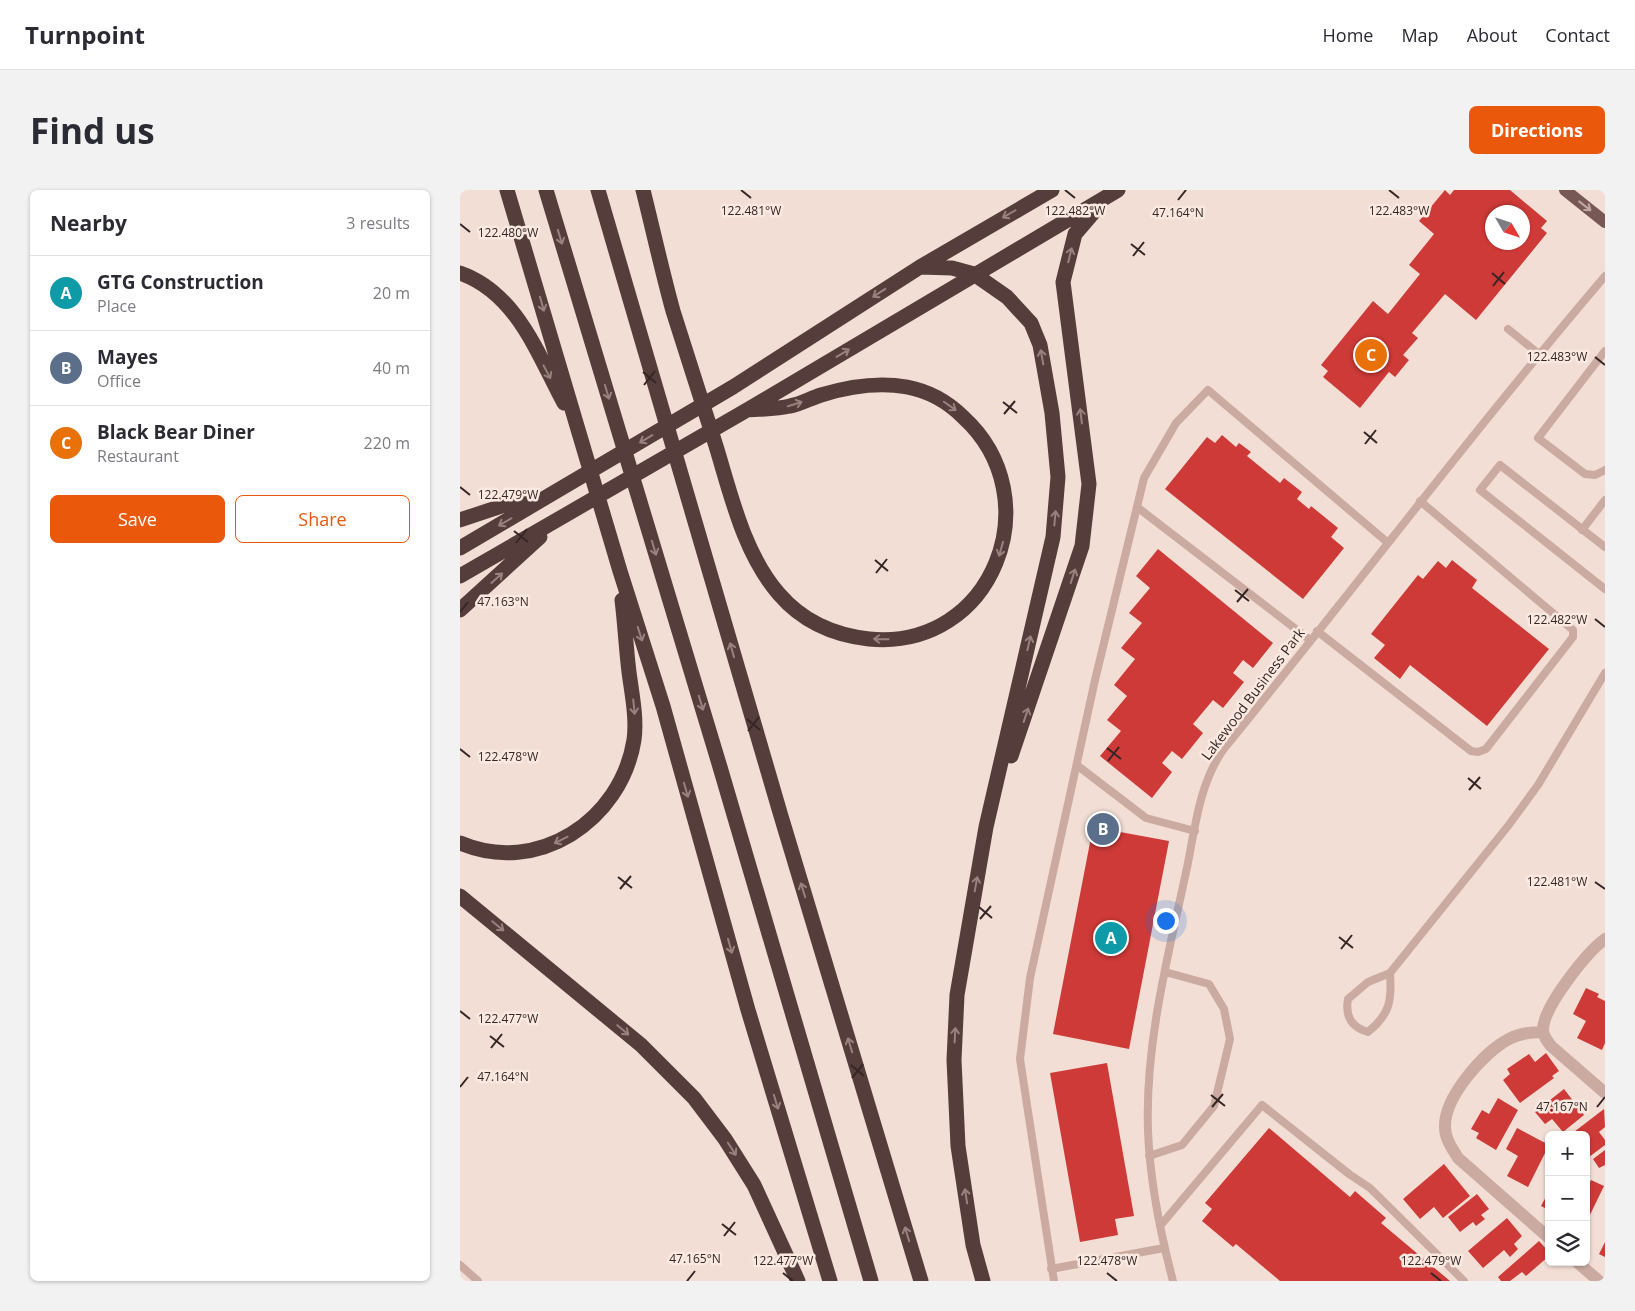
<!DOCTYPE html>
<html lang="en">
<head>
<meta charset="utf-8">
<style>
	:root { --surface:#fff; --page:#f2f2f3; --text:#2b2b33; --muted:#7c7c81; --line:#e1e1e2; --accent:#ea580c }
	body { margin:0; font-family:"Open Sans",sans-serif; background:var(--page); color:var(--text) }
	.controls { position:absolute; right:15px; bottom:15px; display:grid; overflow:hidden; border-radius:8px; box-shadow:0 1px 4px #0004 }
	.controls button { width:45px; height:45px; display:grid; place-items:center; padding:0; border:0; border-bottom:1px solid var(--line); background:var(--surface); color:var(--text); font:25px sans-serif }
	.compass { position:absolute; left:1025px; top:15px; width:45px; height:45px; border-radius:50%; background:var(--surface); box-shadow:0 1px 4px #0004; rotate:129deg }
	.you { position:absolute; left:705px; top:730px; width:18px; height:18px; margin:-12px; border:4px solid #fff; border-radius:50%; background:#1a73e8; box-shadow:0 0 0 8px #1a73e833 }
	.badge { display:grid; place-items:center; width:32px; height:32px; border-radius:50%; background:var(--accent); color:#fff; font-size:16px; font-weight:700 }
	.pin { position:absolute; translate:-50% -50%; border:2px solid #fff; box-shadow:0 1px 5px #0006 }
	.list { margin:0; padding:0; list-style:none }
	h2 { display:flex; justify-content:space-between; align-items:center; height:65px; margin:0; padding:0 20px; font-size:21px }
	h2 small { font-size:16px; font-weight:400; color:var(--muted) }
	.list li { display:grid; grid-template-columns:32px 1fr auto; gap:15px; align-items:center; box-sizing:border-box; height:75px; padding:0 20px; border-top:1px solid var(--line) }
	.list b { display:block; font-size:19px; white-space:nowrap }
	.list p { margin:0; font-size:16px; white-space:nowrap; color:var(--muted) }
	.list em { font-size:16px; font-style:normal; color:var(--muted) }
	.actions { display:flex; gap:10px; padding:15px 20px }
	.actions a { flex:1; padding:11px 0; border:1px solid var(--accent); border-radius:8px; text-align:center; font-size:18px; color:var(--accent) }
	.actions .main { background:var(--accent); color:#fff }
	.icon { flex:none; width:28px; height:28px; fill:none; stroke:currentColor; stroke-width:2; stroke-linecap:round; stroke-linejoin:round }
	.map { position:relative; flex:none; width:1145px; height:1091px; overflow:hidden; border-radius:8px }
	header { display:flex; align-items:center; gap:30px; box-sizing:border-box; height:70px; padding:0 25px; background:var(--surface); border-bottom:1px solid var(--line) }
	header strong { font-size:24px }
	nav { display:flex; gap:28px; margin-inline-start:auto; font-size:18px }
	.intro { display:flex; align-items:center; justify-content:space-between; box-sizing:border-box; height:120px; padding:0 30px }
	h1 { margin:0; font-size:35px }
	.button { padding:12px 22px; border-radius:8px; background:var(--accent); color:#fff; font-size:18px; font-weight:700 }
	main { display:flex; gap:30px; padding:0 30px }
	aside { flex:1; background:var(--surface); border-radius:8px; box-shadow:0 1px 4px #0004 }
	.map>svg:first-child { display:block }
	.building { fill:#ce3a37; fill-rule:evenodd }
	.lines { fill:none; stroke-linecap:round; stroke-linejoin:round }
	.lane { stroke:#caaaa1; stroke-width:8 }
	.street { stroke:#caaaa1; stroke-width:12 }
	.primary { stroke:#775854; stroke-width:12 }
	.highway { stroke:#553d3b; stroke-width:15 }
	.oneway { stroke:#bfa8a2 }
	.oneway2 { stroke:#97827d }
	.ticks { fill:none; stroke:#342624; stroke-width:2 }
	.labels { text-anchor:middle; stroke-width:5; stroke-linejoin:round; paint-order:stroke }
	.street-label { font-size:14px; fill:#342624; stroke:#fae9e1 }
	.ticks-label { font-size:12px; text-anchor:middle; fill:#342624; stroke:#fae9e1; stroke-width:5; stroke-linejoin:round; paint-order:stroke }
</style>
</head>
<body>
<header>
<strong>Turnpoint</strong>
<nav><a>Home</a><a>Map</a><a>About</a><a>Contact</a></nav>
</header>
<div class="intro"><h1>Find us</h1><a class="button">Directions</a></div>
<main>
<aside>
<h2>Nearby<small>3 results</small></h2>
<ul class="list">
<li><span class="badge" style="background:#0f9aa8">A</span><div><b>GTG Construction</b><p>Place</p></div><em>20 m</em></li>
<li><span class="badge" style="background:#5c6f8a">B</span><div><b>Mayes</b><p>Office</p></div><em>40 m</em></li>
<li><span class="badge" style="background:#e8710a">C</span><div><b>Black Bear Diner</b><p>Restaurant</p></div><em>220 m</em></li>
</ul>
<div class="actions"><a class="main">Save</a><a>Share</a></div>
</aside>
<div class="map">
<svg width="1145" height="1091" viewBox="0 0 1145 1091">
	<rect width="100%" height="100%" fill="#f2ded5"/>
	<path class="building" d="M 985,0 L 990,5 L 994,0 L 1050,0 L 1087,31 L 1081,38 L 1087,43 L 1016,130 L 985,104 L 952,143 L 958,148 L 943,165 L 949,170 L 935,187 L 929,182 L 900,218 L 863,187 L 868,181 L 861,175 L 913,111 L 928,124 L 960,84 L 949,75 L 974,44 L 959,31 ZM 1032,22 L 1062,22 L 1062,52 L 1032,52 Z
		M 762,245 L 776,257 L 779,253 L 791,262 L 787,266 L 820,293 L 824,288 L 842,302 L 837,309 L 849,319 L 851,316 L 878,338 L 871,347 L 884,358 L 843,409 L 705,299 L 747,247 L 755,253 Z
		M 698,359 L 813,453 L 793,478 L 783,470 L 773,483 L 784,492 L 763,518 L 753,510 L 733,534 L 743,543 L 722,569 L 712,561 L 702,573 L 712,582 L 692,608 L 640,566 L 661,541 L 647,530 L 667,506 L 654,495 L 675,469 L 661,458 L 682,433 L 669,423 L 690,398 L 676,386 Z
		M 992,370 L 1017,390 L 1012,398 L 1089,459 L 1027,536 L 950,475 L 940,489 L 914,468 L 925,455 L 911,444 L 958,385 L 963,389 L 978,371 L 986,378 Z
		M 633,637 L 709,651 L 669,859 L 593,844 Z
		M 1126,798 L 1139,804 L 1137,807 L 1145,811 L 1145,853 L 1142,860 L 1117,848 L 1126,831 L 1113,824 Z
		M 1086,863 L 1099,881 L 1092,886 L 1094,888 L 1060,913 L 1043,890 L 1050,884 L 1047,879 L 1069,864 L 1075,872 Z
		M 647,873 L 674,1026 L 655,1029 L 658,1045 L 620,1052 L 590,883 Z
		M 1104,899 L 1124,925 L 1103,942 L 1092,929 L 1085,934 L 1075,922 Z
		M 1038,908 L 1058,920 L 1036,960 L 1016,948 L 1019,943 L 1011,939 L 1022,920 L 1029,924 Z
		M 1144,919 L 1145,937 L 1139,942 L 1145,950 L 1145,955 L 1129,967 L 1126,963 L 1126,945 L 1110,945 Z
		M 809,938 L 890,1007 L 895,1001 L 926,1028 L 921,1033 L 990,1091 L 820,1091 L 776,1054 L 773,1057 L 742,1031 L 752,1019 L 745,1013 Z
		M 1057,938 L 1089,955 L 1068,997 L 1047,986 L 1058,966 L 1046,959 Z
		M 1145,960 L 1145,975 L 1139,978 L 1133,969 Z
		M 984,974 L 1010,1006 L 983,1028 L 974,1017 L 960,1029 L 943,1009 Z
		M 1131,990 L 1144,996 L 1126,1033 L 1126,999 Z
		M 1089,1001 L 1089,1020 L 1081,1016 Z
		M 1017,1004 L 1029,1019 L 1021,1025 L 1025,1029 L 1016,1036 L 1013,1032 L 1000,1042 L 988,1027 Z
		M 1047,1028 L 1062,1046 L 1054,1054 L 1058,1059 L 1050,1067 L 1044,1060 L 1023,1078 L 1008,1061 Z
		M 1079,1051 L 1089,1062 L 1089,1066 L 1066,1086 L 1062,1082 L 1050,1091 L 1041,1091 L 1038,1087 Z
		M 1145,1052 L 1145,1067 L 1139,1064 Z"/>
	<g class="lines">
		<path class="lane" d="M 1048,139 L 1079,164
			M 1145,161 L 1078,248 L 1125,284 L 1135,285 L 1145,280
			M 677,317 L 850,450
			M 1122,340 L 1145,310
			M 1145,357 L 1040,275 L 1020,300 L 1145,399
			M 857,441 L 1011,561 L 1018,562 L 1026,559 L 1113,447 L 1113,440 L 960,311
			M 618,576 L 686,628 L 735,641
			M 930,783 C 932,811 930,824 908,842 C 891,837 885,826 888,809 L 908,792 L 930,783 L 1048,636 L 1078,595 L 1145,483
			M 689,966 L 722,955 L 754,916 L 770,849 L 764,819 L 749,794 L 705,782
			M 700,1036 L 802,915 L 889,984 L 910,998 L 1004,1091
			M 0,1075 L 18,1091
			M 591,1079 L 704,1058
			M 594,1091 L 560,869 L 570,788 L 635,490 L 684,288 L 716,233 L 748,200 L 927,352
			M 713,1091 C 700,1042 690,992 688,941 C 685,855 707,770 725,687 C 735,643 737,598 763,560 C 891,403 1013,241 1145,86"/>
		<path class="street" d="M 1145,749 C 1127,762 1084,816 1083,839 C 1083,846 1087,851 1091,856 L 1145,903
			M 1083,842 C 1071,842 1060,843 1049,849 C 1024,862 984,907 985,937 C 985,949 992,958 998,968 L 1089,1048
			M 1117,1072 L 1139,1091"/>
		<path class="primary" d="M 1105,0 L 1145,32"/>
		<path class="highway" d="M 47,0 L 160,381 L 203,516 L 288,820 L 370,1091
			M 86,0 L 260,577 L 411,1091
			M 138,0 L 321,626 L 461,1091
			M 183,0 C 193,40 202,81 213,121 C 227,166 242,211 256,256 C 271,305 284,364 319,404 C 343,432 373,445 409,449 C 533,461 592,308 503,227 C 488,212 468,201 447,197 C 419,192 387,197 361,205 C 351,208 341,214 330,216 C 317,219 301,219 287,220
			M 460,77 L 492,78 L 514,84 L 547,107 L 571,133 L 580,155 L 592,223 L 598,287 L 593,347 L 526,637 L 497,805 L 494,870 L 498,956 L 513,1055 L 523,1091
			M 0,83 C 57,103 78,165 104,213
			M 0,330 L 45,315 L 79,309
			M 0,358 L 273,197 L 460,77 L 592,0
			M 0,386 L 287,220 L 658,0
			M 0,420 L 80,347
			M 551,566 L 622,356 L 629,294 L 603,92 L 615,44 L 639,16
			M 0,653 C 77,686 161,631 174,550 C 177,528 172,505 169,482 C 166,458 165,434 162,410
			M 0,706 L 181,855 L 234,908 L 265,949 L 294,995 L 338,1091"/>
	</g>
	<defs><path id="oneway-shaft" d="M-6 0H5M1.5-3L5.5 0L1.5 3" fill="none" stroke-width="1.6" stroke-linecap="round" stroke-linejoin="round" transform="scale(1.25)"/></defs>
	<use class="oneway" href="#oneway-shaft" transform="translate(1125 16) rotate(38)"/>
	<g class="oneway2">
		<use href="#oneway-shaft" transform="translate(549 24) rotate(150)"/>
		<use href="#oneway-shaft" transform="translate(100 47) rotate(73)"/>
		<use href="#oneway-shaft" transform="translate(610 65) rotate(-76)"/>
		<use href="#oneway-shaft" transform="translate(419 103) rotate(147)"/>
		<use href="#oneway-shaft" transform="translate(82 114) rotate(74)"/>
		<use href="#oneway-shaft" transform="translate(383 163) rotate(-31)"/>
		<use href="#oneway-shaft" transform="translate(582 167) rotate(-100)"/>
		<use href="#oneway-shaft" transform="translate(87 182) rotate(62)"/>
		<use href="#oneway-shaft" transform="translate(147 202) rotate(73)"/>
		<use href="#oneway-shaft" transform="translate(335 214) rotate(-17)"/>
		<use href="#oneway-shaft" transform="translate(490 216) rotate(35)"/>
		<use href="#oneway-shaft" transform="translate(621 226) rotate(-97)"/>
		<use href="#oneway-shaft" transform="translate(186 249) rotate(149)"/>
		<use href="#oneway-shaft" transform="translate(595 328) rotate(-85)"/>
		<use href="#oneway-shaft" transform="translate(45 332) rotate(150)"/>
		<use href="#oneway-shaft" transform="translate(194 358) rotate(73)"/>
		<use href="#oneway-shaft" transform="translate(541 359) rotate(106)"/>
		<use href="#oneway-shaft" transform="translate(613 386) rotate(-72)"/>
		<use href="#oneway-shaft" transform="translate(37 388) rotate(-42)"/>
		<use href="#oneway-shaft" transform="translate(180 444) rotate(72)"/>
		<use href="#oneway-shaft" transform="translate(421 449) rotate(-179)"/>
		<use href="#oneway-shaft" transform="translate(569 453) rotate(-77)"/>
		<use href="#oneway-shaft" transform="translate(272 460) rotate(-106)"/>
		<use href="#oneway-shaft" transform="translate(241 513) rotate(73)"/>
		<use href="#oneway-shaft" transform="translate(174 517) rotate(84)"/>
		<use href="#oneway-shaft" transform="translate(566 525) rotate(-71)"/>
		<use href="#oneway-shaft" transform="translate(226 600) rotate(74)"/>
		<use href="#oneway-shaft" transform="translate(101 650) rotate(153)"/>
		<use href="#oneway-shaft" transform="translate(516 694) rotate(-80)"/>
		<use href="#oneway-shaft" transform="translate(343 700) rotate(-107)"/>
		<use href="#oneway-shaft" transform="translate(38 736) rotate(39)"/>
		<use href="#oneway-shaft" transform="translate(270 756) rotate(74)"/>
		<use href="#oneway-shaft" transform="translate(163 840) rotate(40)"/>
		<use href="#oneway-shaft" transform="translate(495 845) rotate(-87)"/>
		<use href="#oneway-shaft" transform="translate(390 855) rotate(-107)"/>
		<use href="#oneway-shaft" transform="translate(316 912) rotate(73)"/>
		<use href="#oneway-shaft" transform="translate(272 959) rotate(57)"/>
		<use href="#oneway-shaft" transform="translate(506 1006) rotate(-99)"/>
		<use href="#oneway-shaft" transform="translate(447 1044) rotate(-107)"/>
	</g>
	<path class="ticks" d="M 281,0 L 291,8M 605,0 L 615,8M 929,0 L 939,8M 718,10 L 726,0M 0,34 L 10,42M 671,54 L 685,65M 673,66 L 684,52M 1032,83 L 1045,94M 1033,96 L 1044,82M 1135,167 L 1145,175M 183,182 L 196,193M 184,195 L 195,181M 543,212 L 557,223M 544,224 L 555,211M 904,242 L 917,253M 905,254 L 916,240M 0,297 L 10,305M 54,341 L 68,352M 56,353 L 67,339M 415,370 L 428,381M 416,383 L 427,369M 775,400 L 789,411M 777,412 L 788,399M 0,422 L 8,412M 1135,429 L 1145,437M 287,529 L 300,540M 288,541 L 299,527M 647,558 L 661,569M 0,559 L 10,567M 648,571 L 659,557M 1008,588 L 1021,599M 1009,600 L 1020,587M 158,687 L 172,698M 1135,692 L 1145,699M 160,699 L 171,686M 519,717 L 532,728M 520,729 L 531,716M 879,747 L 893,758M 881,759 L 892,745M 0,821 L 10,829M 30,846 L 44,857M 31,858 L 42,844M 391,875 L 404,886M 392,888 L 403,874M 0,897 L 8,887M 751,905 L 765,916M 752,917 L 763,904M 1137,917 L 1145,907M 262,1034 L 276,1045M 264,1046 L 275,1032M 323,1083 L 333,1091M 647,1083 L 657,1091M 971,1083 L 981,1091M 227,1091 L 235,1081"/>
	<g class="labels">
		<g class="street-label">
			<text transform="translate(793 504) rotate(-53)" y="5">Lakewood Business Park</text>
		</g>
	</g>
	<g class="ticks-label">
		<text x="291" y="25">122.481°W</text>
		<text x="939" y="25">122.483°W</text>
		<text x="615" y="25">122.482°W</text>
		<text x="718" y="27">47.164°N</text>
		<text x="48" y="47">122.480°W</text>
		<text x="1097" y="171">122.483°W</text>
		<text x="48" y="309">122.479°W</text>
		<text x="43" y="416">47.163°N</text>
		<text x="1097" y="434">122.482°W</text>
		<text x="48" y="571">122.478°W</text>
		<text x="1097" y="696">122.481°W</text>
		<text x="48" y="833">122.477°W</text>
		<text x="43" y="891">47.164°N</text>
		<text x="1102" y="921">47.167°N</text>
		<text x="235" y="1073">47.165°N</text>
		<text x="323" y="1075">122.477°W</text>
		<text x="647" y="1075">122.478°W</text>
		<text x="971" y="1075">122.479°W</text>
	</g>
</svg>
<div class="controls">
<button>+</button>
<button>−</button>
<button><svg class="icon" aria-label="layers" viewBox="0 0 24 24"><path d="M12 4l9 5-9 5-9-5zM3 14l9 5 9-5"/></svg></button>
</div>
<svg class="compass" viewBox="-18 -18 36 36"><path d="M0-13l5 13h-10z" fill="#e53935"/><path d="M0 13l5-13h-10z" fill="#7c7c81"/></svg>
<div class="you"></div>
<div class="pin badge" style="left:651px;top:748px;background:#0f9aa8">A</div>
<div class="pin badge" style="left:643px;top:639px;background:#5c6f8a">B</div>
<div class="pin badge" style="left:911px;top:165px;background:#e8710a">C</div>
</div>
</main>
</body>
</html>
